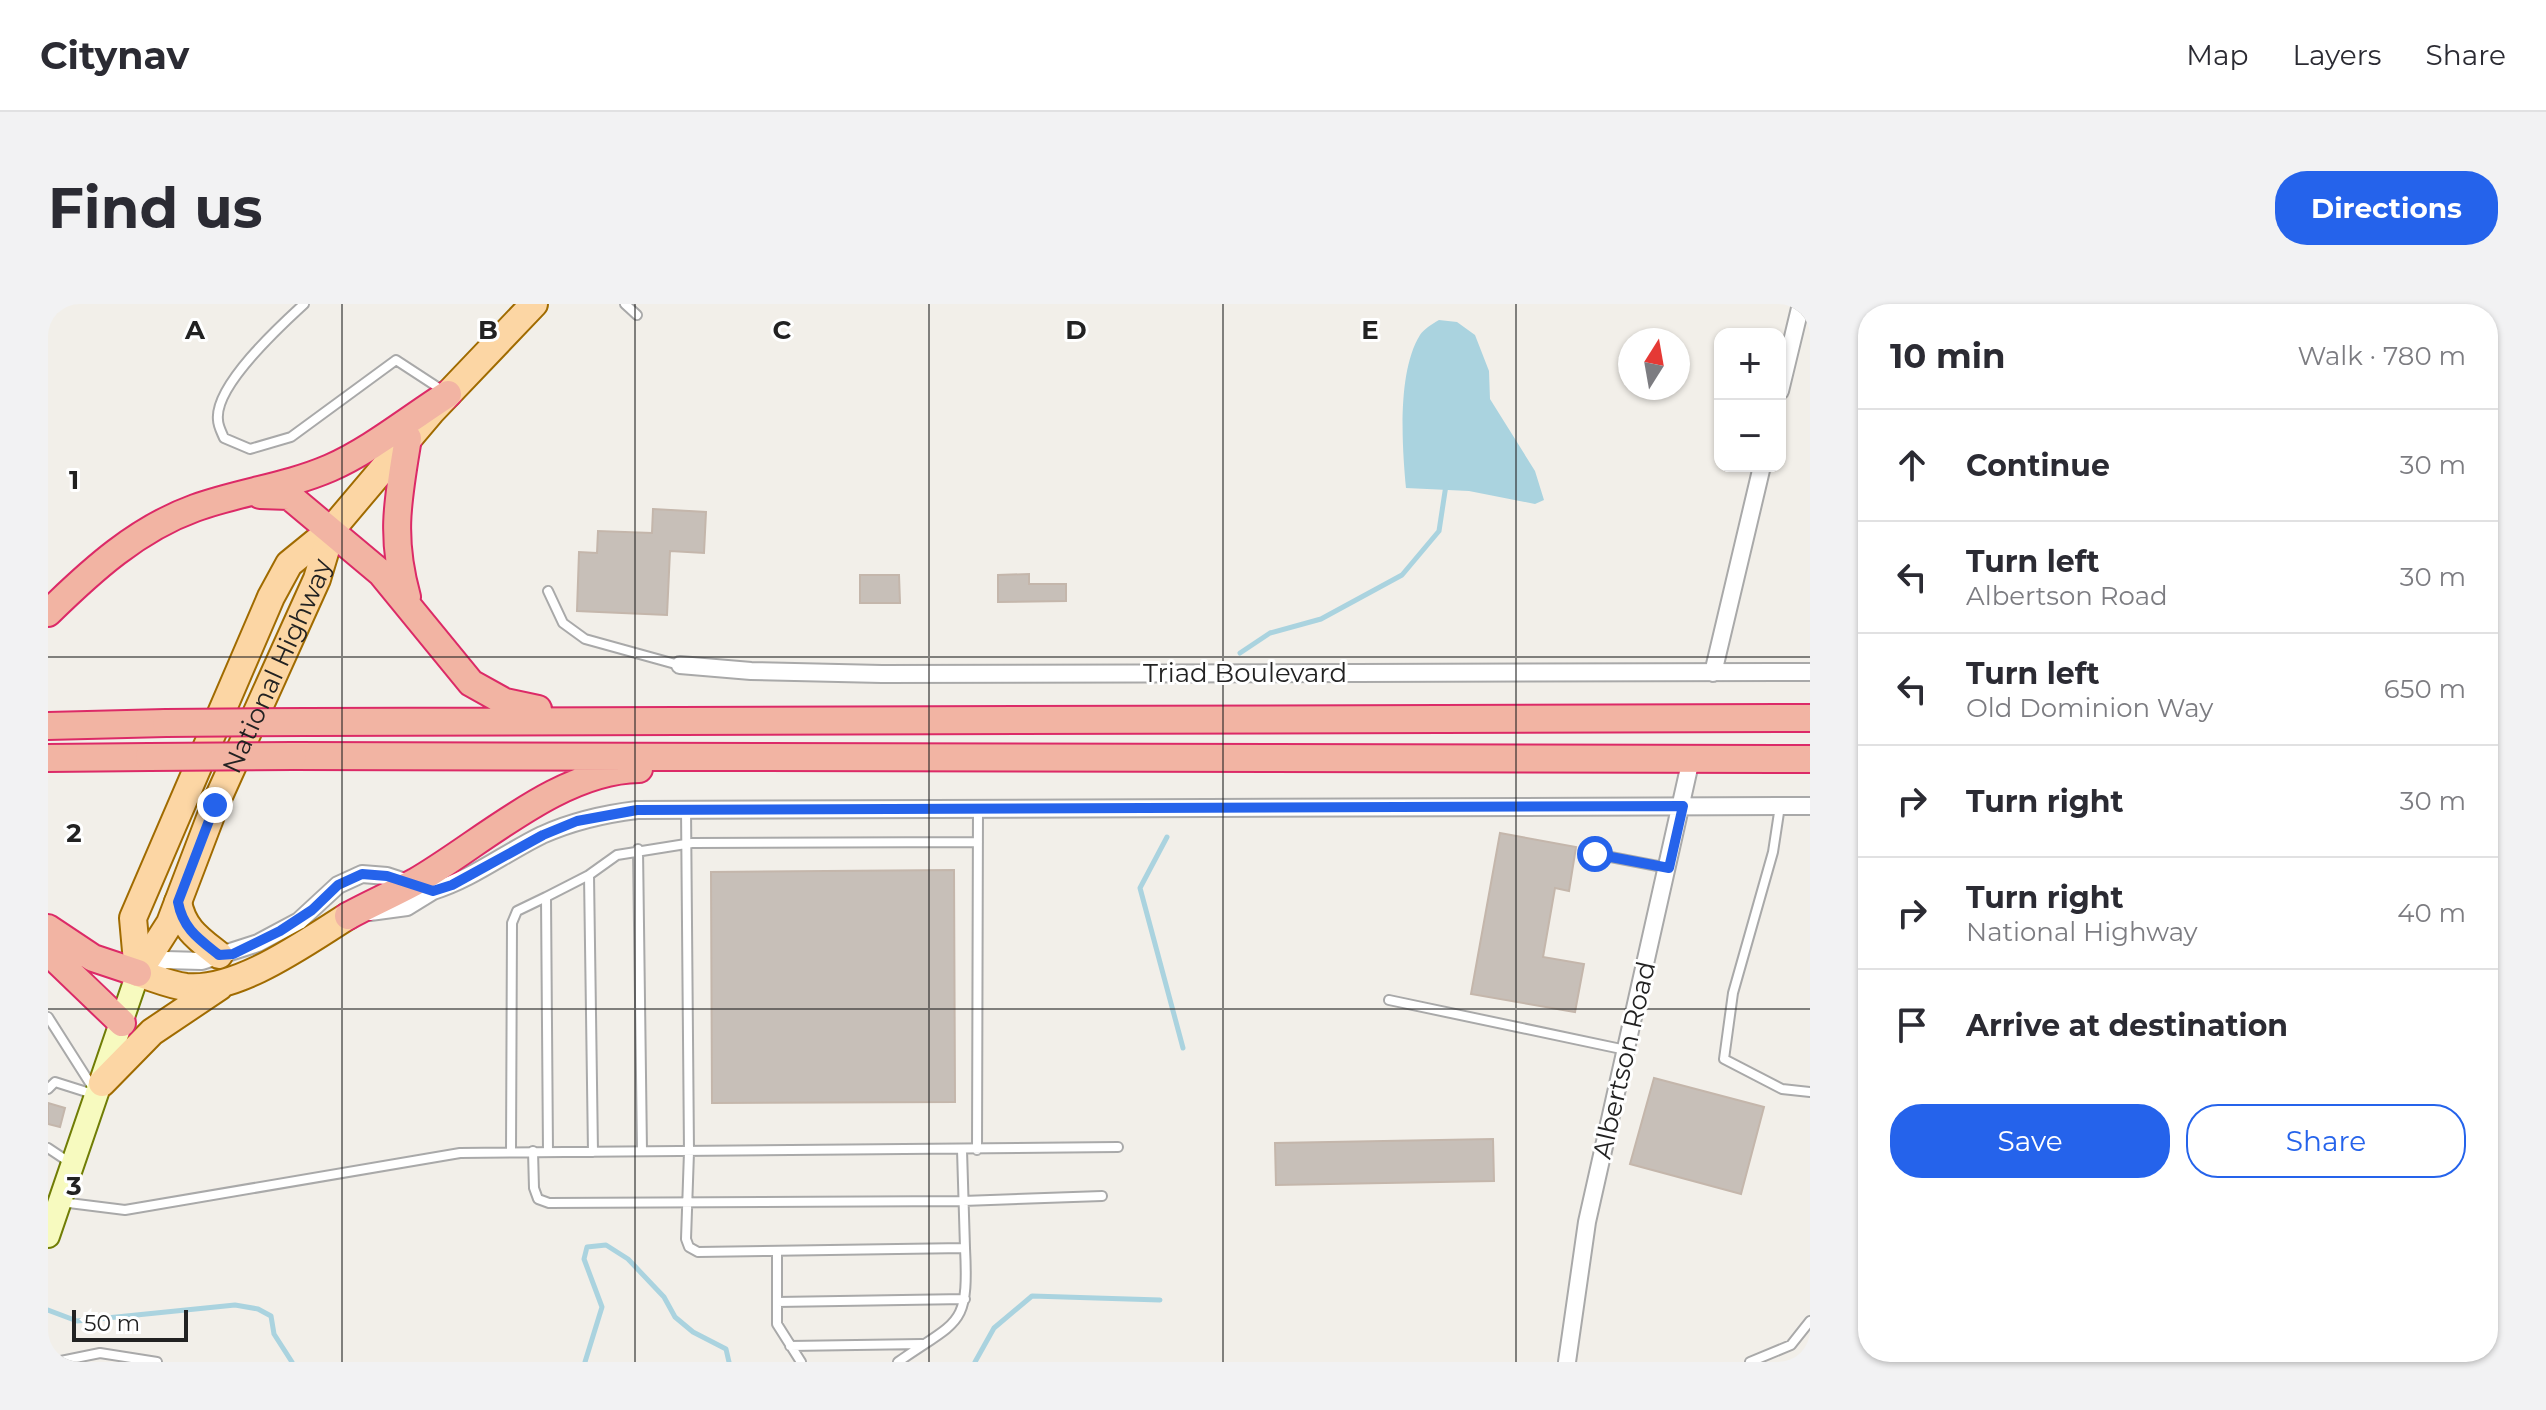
<!DOCTYPE html>
<html lang="en">
<head>
<meta charset="utf-8">
<style>
	:root { --surface:#fff; --page:#f2f2f3; --text:#2b2b33; --muted:#7c7c81; --line:#e1e1e2; --accent:#2563eb }
	body { margin:0; font-family:Montserrat,sans-serif; background:var(--page); color:var(--text) }
	.controls { position:absolute; right:24px; top:24px; display:grid; overflow:hidden; border-radius:16px; box-shadow:0 2px 6px #0004 }
	.controls button { width:72px; height:72px; display:grid; place-items:center; padding:0; border:0; border-bottom:2px solid var(--line); background:var(--surface); color:var(--text); font:40px sans-serif }
	.compass { position:absolute; left:1570px; top:24px; width:72px; height:72px; border-radius:50%; background:var(--surface); box-shadow:0 2px 6px #0004; rotate:11deg }
	.scale { position:absolute; left:24px; bottom:20px; width:116px; box-sizing:border-box; padding-left:8px; border:4px solid #222; border-top:0; font-size:22px; line-height:28px; white-space:nowrap; color:#222; -webkit-text-stroke:6px #fff; paint-order:stroke }
	.stop { position:absolute; width:24px; height:24px; margin:-18px; border:6px solid #2563eb; border-radius:50%; background:#fff }
	.stop.end { background:#2563eb; border-color:#fff; box-shadow:0 2px 8px #0008 }
	.list { margin:0; padding:0; list-style:none }
	h2 { display:flex; justify-content:space-between; align-items:center; height:104px; margin:0; padding:0 32px; font-size:34px }
	h2 small { font-size:26px; font-weight:400; color:var(--muted) }
	.list li { display:grid; grid-template-columns:52px 1fr auto; gap:24px; align-items:center; box-sizing:border-box; height:112px; padding:0 32px; border-top:2px solid var(--line) }
	.list b { display:block; font-size:30px; white-space:nowrap }
	.list p { margin:0; font-size:26px; white-space:nowrap; color:var(--muted) }
	.list em { font-size:26px; font-style:normal; color:var(--muted) }
	.actions { display:flex; gap:16px; padding:24px 32px }
	.actions a { flex:1; padding:18px 0; border:2px solid var(--accent); border-radius:32px; text-align:center; font-size:28px; color:var(--accent) }
	.actions .main { background:var(--accent); color:#fff }
	.icon { flex:none; width:44px; height:44px; fill:none; stroke:currentColor; stroke-width:2; stroke-linecap:round; stroke-linejoin:round }
	.map { position:relative; flex:none; width:1762px; height:1058px; overflow:hidden; border-radius:32px }
	header { display:flex; align-items:center; gap:48px; box-sizing:border-box; height:112px; padding:0 40px; background:var(--surface); border-bottom:2px solid var(--line) }
	header strong { font-size:38px }
	nav { display:flex; gap:44px; margin-inline-start:auto; font-size:28px }
	.intro { display:flex; align-items:center; justify-content:space-between; box-sizing:border-box; height:192px; padding:0 48px }
	h1 { margin:0; font-size:56px }
	.button { padding:20px 36px; border-radius:32px; background:var(--accent); color:#fff; font-size:28px; font-weight:700 }
	main { display:flex; gap:48px; padding:0 48px }
	aside { flex:1; background:var(--surface); border-radius:32px; box-shadow:0 2px 6px #0004 }
	.map>svg:first-child { display:block }
	.water { fill:#aad3df }
	.lines { fill:none; stroke-linecap:round; stroke-linejoin:round }
	.stream { stroke:#aad3df; stroke-width:5 }
	.building { fill:#c7bfb8; stroke:#c4b6ab; stroke-width:2 }
	.service-casing { stroke:#a9a9a9; stroke-width:12 }
	.minor-casing { stroke:#a9a9a9; stroke-width:20 }
	.secondary-casing { stroke:#707d05; stroke-width:26 }
	.primary-casing { stroke:#a06b00; stroke-width:30 }
	.trunk-casing { stroke:#dc2a67; stroke-width:30 }
	.service { stroke:#fff; stroke-width:8 }
	.minor { stroke:#fff; stroke-width:16 }
	.secondary { stroke:#f7fabf; stroke-width:22 }
	.primary { stroke:#fcd6a4; stroke-width:26 }
	.trunk { stroke:#f2b4a3; stroke-width:26 }
	.trunk-bridge-casing { stroke:#dc2a67; stroke-width:30; stroke-linecap:butt }
	.trunk-bridge { stroke:#f2b4a3; stroke-width:26 }
	.route { stroke:#2563eb; stroke-width:10 }
	.grid { fill:none; stroke:#222; stroke-width:2; stroke-opacity:0.55 }
	.labels { text-anchor:middle; stroke-width:6; stroke-linejoin:round; paint-order:stroke }
	.street-label { font-size:26px; fill:#222; stroke:#fff }
	.grid-label { font-size:26px; text-anchor:middle; font-weight:bold; fill:#222; stroke:#fff; stroke-width:6; stroke-linejoin:round; paint-order:stroke }
</style>
</head>
<body>
<header>
<strong>Citynav</strong>
<nav><a>Map</a><a>Layers</a><a>Share</a></nav>
</header>
<div class="intro"><h1>Find us</h1><a class="button">Directions</a></div>
<main>
<div class="map">
<svg width="1762" height="1058" viewBox="0 0 1762 1058">
	<rect width="100%" height="100%" fill="#f2efe9"/>
	<path class="water" d="M 1391,16 L 1409,18 L 1427,31 L 1441,67 L 1442,95 L 1487,167 L 1496,196 L 1487,200 L 1421,187 L 1358,184 C 1354,142 1349,68 1372,31 C 1376,25 1384,20 1391,16 Z"/>
	<g class="lines">
		<path class="stream" d="M 1192,349 L 1222,329 L 1273,315 L 1354,271 L 1391,227 L 1398,181
			M 1119,533 L 1092,584 L 1135,744
			M 0,1006 L 29,1017 L 187,1001 L 210,1005 L 223,1012 L 226,1030 L 244,1058
			M 537,1058 L 554,1003 L 536,955 L 539,943 L 558,941 L 580,955 L 616,993 L 627,1013 L 645,1028 L 678,1045 L 681,1058
			M 927,1058 L 946,1024 L 984,992 L 1112,996"/>
	</g>
	<path class="building" d="M 605,205 L 658,208 L 656,249 L 622,247 L 619,311 L 529,307 L 531,248 L 549,249 L 550,227 L 604,229 Z
		M 981,270 L 981,280 L 1018,280 L 1018,297 L 950,298 L 950,271 Z
		M 812,271 L 851,271 L 852,299 L 812,299 Z
		M 1452,529 L 1528,543 L 1521,587 L 1507,584 L 1495,653 L 1536,660 L 1527,708 L 1423,690 Z
		M 906,566 L 907,798 L 664,799 L 663,568 Z
		M 1606,774 L 1716,803 L 1693,890 L 1582,860 Z
		M 0,799 L 17,804 L 12,823 L 0,820 Z
		M 1445,835 L 1446,877 L 1228,881 L 1227,839 Z"/>
	<g class="lines">
		<g class="service-casing">
			<path id="service" d="M 256,0 C 233,21 166,82 170,116 C 170,122 174,129 176,134 L 202,145 L 243,133 L 348,56 L 397,88
				M 577,0 L 589,11
				M 500,287 L 515,319 L 537,335 L 631,361
				M 1732,502 L 1725,548 L 1685,689 L 1676,755 L 1734,785 L 1762,788
				M 638,505 L 641,848 L 638,935 L 641,943 L 650,948 L 917,944 L 914,846
				M 590,545 L 594,847
				M 1547,550 L 1620,564
				M 1341,696 L 1578,746
				M 0,713 L 47,787
				M 0,785 L 7,778 L 45,790
				M 0,844 L 21,858
				M 929,846 L 930,505
				M 485,847 L 486,884 L 490,895 L 501,899 L 915,897 L 1054,892
				M 463,848 L 464,619 L 469,607 L 498,593
				M 500,848 L 498,593 L 541,571
				M 545,848 L 541,571 L 569,551 L 644,539 L 930,538
				M 13,898 L 77,906 L 412,849 L 1070,843
				M 729,947 L 729,1020 L 753,1058
				M 729,998 L 917,995
				M 742,1042 L 874,1040
				M 8,1058 L 52,1049 L 109,1058
				M 850,1058 C 911,1015 921,1024 917,944
				M 1702,1058 L 1743,1041 L 1762,1017"/>
		</g>
		<g class="minor-casing">
			<path id="minor" d="M 1732,87 L 1753,0
				M 632,361 L 703,367 L 834,370 L 1762,368
				M 1665,369 L 1714,162
				M 385,587 C 424,575 457,549 494,531 C 525,517 556,510 589,506 L 1762,502
				M 95,667 L 117,656 L 154,657 L 210,639 L 251,617 L 290,581 L 314,570 L 339,572 L 385,587 L 359,603 L 322,608
				M 1519,1058 L 1539,918 L 1643,455"/>
		</g>
		<g class="secondary-casing">
			<path id="secondary" d="M 0,932 L 90,669"/>
		</g>
		<g class="primary-casing">
			<g id="primary">
				<path d="M 130,598 C 135,625 151,635 171,651"/>
				<path d="M 90,669 L 85,614 L 223,293 L 241,260 L 284,225 L 383,108 L 486,0"/>
				<path id="s1" d="M 90,669 L 122,619 L 167,501 L 269,275 L 284,225"/>
				<path d="M 90,669 C 106,674 122,681 138,683 C 190,688 258,638 300,612"/>
				<path d="M 54,779 L 104,728 L 171,683"/>
			</g>
		</g>
		<g class="trunk-casing">
			<path id="trunk" d="M 212,191 L 241,192 L 333,269 L 423,379 L 457,398 L 490,405
				M 359,293 C 342,232 350,195 360,134
				M 0,309 C 44,266 89,225 147,204 C 191,188 238,183 282,164 C 323,146 362,114 400,90
				M 258,418 L 1762,414
				M 0,422 L 118,419
				M 245,452 L 1762,455
				M 0,454 L 101,453
				M 300,612 C 322,600 345,590 367,578 C 433,540 511,466 591,465
				M 0,624 L 45,654 L 90,669
				M 0,648 L 74,719"/>
		</g>
		<use href="#service" class="service"/>
		<use href="#minor" class="minor"/>
		<use href="#secondary" class="secondary"/>
		<use href="#primary" class="primary"/>
		<use href="#trunk" class="trunk"/>
		<g class="trunk-bridge-casing">
			<path id="trunk-bridge" d="M 118,419 L 258,418
				M 101,453 L 245,452"/>
		</g>
		<use href="#trunk-bridge" class="trunk-bridge"/>
	</g>
	<g class="lines">
		<path class="route" d="M 167,501 L 130,598 C 135,625 151,635 171,651 L 185,650 L 232,627 L 264,606 L 290,581 L 314,570 L 339,572 L 385,587 L 404,581 L 495,531 L 529,517 L 589,506 L 1635,502 L 1621,564 L 1547,550"/>
	</g>
	<path class="grid" d="M 294,0 L 294,1058M 587,0 L 587,1058M 881,0 L 881,1058M 1175,0 L 1175,1058M 1468,0 L 1468,1058M 0,353 L 1762,353M 0,705 L 1762,705"/>
	<g class="labels">
		<g class="street-label">
			<text dy="9" stroke="none"><textPath href="#s1" startOffset="338">National Highway</textPath></text>
			<text x="1197" y="378">Triad Boulevard</text>
			<text transform="translate(1576 756) rotate(-77)" y="9">Albertson Road</text>
		</g>
	</g>
	<g class="grid-label">
		<text x="147" y="35">A</text>
		<text x="440" y="35">B</text>
		<text x="734" y="35">C</text>
		<text x="1028" y="35">D</text>
		<text x="1322" y="35">E</text>
		<text x="26" y="185">1</text>
		<text x="26" y="538">2</text>
		<text x="26" y="891">3</text>
	</g>
</svg>
<div class="controls">
<button>+</button>
<button>−</button>
</div>
<svg class="compass" viewBox="-18 -18 36 36"><path d="M0-13l5 13h-10z" fill="#e53935"/><path d="M0 13l5-13h-10z" fill="#7c7c81"/></svg>
<div class="scale">50 m</div>
<div class="stop" style="left:1547px;top:550px"></div>
<div class="stop end" style="left:167px;top:501px"></div>
</div>
<aside>
<h2>10 min<small>Walk · 780 m</small></h2>
<ul class="list">
<li><svg class="icon" aria-label="ahead" viewBox="0 0 24 24"><path d="M12 20V5M6 11l6-6 6 6"/></svg><div><b>Continue</b></div><em>30 m</em></li>
<li><svg class="icon" aria-label="left" viewBox="0 0 24 24"><path d="M17 20v-9H6M10 6l-5 5 5 5"/></svg><div><b>Turn left</b><p>Albertson Road</p></div><em>30 m</em></li>
<li><svg class="icon" aria-label="left" viewBox="0 0 24 24"><path d="M17 20v-9H6M10 6l-5 5 5 5"/></svg><div><b>Turn left</b><p>Old Dominion Way</p></div><em>650 m</em></li>
<li><svg class="icon" aria-label="right" viewBox="0 0 24 24"><path d="M7 20v-9h11M14 6l5 5-5 5"/></svg><div><b>Turn right</b></div><em>30 m</em></li>
<li><svg class="icon" aria-label="right" viewBox="0 0 24 24"><path d="M7 20v-9h11M14 6l5 5-5 5"/></svg><div><b>Turn right</b><p>National Highway</p></div><em>40 m</em></li>
<li><svg class="icon" aria-label="arrive" viewBox="0 0 24 24"><path d="M6 21V4h12l-3 4 3 4H6"/></svg><div><b>Arrive at destination</b></div></li>
</ul>
<div class="actions"><a class="main">Save</a><a>Share</a></div>
</aside>
</main>
</body>
</html>
